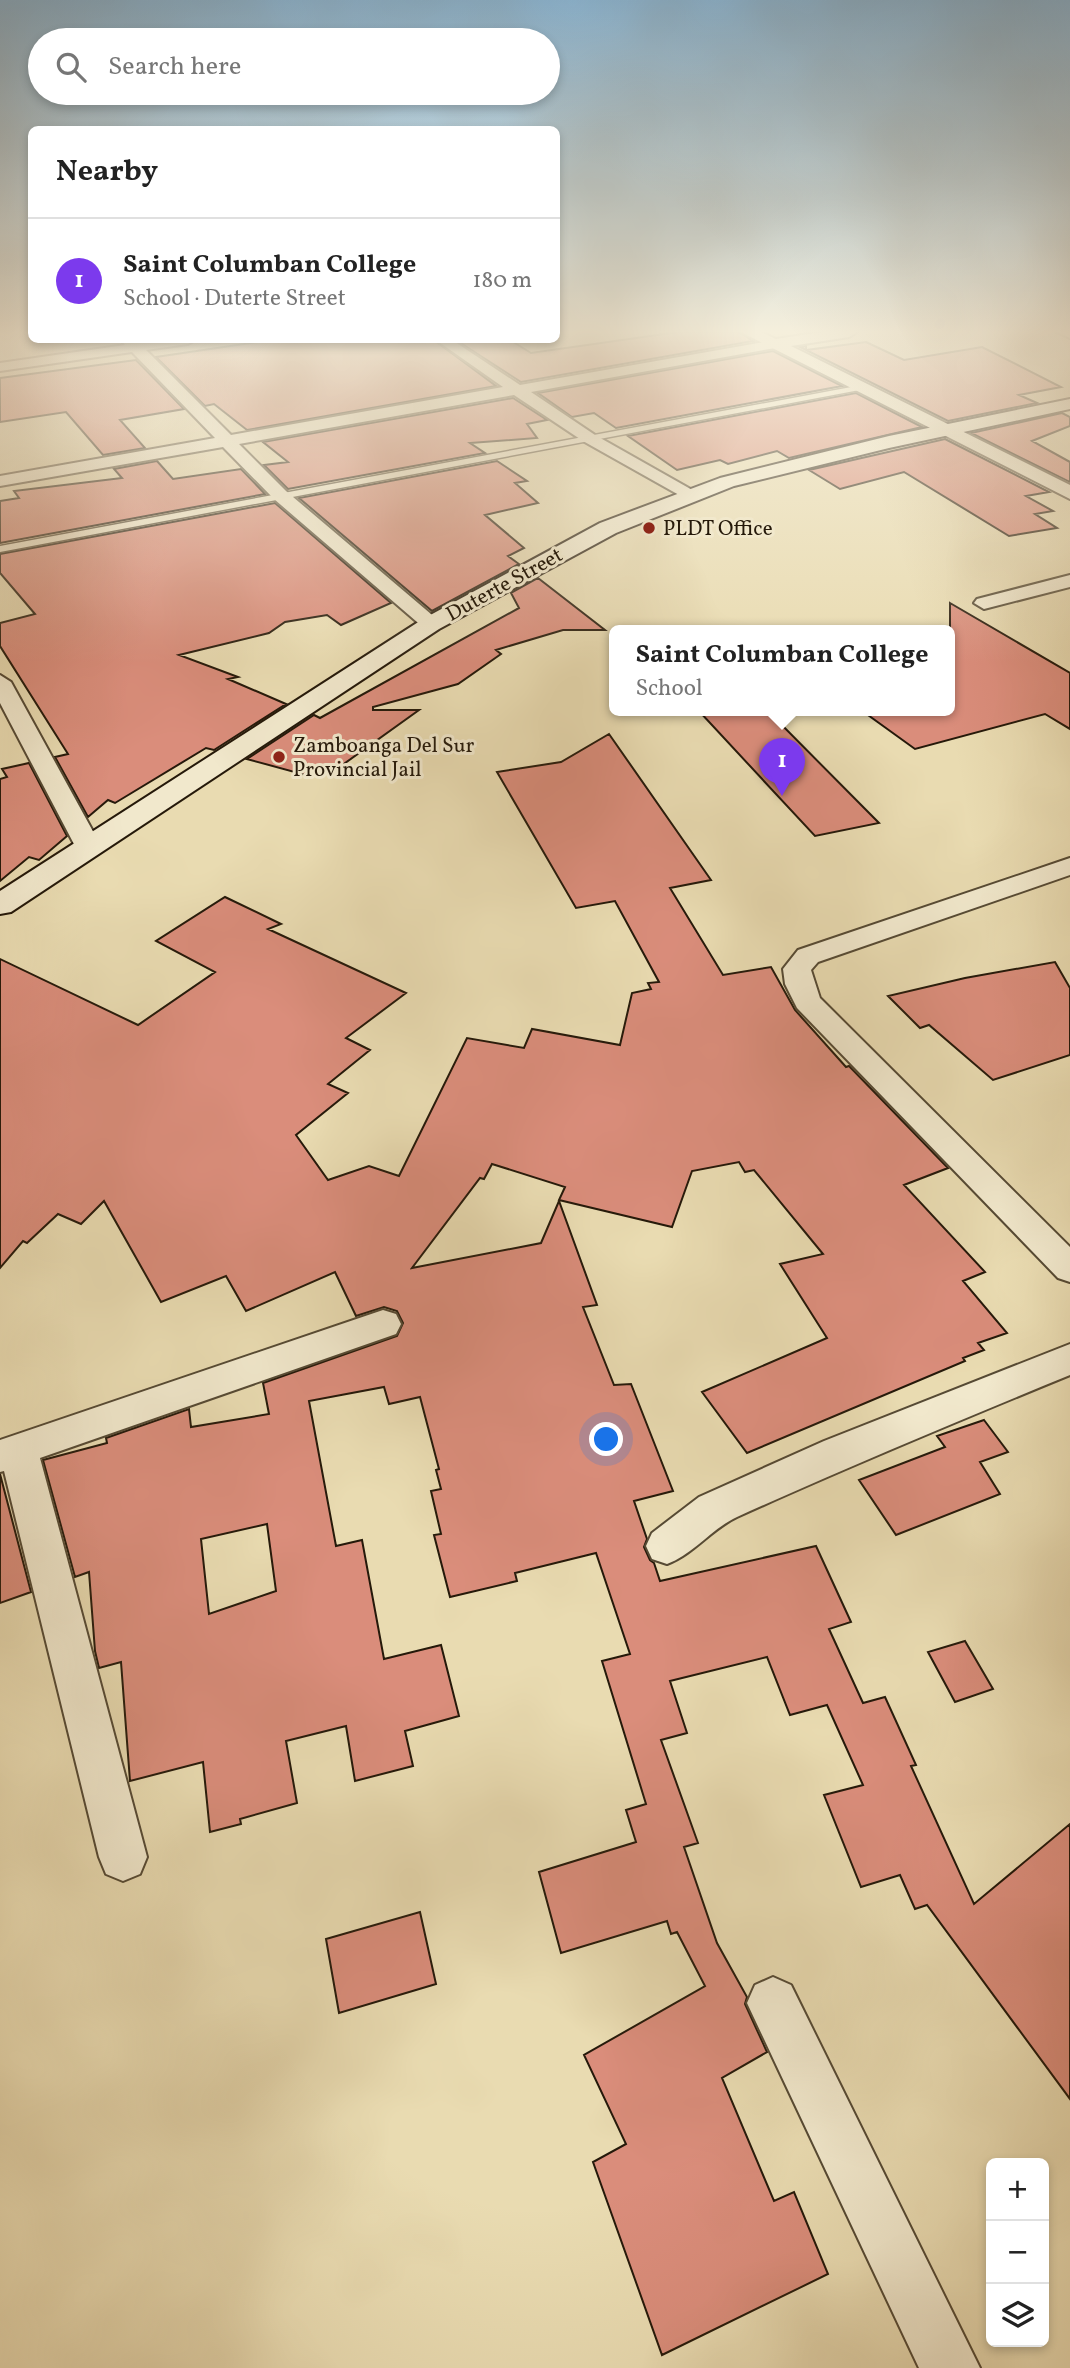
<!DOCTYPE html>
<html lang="en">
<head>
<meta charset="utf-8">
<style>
	:root { --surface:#fff; --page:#f2f2f2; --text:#222; --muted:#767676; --line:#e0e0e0; --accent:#7c3aed }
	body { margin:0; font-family:Vollkorn,serif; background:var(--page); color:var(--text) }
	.controls { position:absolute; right:21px; bottom:21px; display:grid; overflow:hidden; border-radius:10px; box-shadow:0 4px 10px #0003 }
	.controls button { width:63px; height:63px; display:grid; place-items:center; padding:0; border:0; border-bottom:2px solid var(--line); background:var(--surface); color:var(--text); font:35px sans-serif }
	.you { position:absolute; left:607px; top:1440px; width:24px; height:24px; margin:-18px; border:5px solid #fff; border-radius:50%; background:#1a73e8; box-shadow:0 0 0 10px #1a73e833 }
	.badge { display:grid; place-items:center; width:46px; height:46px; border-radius:50%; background:var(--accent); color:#fff; font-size:23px; font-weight:700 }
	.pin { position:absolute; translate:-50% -58px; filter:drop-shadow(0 2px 4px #0008) }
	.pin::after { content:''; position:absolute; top:37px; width:24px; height:21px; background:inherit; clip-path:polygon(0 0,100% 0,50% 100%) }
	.popup { position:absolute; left:609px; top:625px; width:346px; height:91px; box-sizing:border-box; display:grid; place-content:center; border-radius:10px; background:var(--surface); filter:drop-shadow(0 2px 5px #0005); font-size:23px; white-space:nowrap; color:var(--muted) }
	.popup b { font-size:26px; color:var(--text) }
	.popup::after { content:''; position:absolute; left:50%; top:100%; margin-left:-14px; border:14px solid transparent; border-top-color:var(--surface) }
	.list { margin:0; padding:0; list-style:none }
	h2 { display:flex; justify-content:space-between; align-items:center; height:91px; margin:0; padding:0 28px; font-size:30px }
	h2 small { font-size:23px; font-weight:400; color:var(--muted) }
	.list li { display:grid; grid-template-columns:46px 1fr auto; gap:21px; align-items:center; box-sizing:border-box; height:126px; padding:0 28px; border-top:2px solid var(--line) }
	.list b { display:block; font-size:26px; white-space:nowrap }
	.list p { margin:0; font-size:23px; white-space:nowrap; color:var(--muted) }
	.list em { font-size:23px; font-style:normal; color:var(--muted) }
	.icon { flex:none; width:38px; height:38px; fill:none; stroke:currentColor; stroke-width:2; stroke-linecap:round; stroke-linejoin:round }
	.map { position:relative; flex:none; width:1070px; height:2368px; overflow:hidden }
	.search { position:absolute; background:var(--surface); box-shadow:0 4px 10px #0003; left:28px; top:28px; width:532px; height:77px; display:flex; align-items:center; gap:18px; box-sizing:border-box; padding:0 24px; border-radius:38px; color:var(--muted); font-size:26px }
	.panel { position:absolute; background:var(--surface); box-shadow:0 4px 10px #0003; left:28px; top:126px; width:532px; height:217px; border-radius:10px }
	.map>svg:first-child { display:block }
	.building { fill:#da8d7b; stroke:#25190a; stroke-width:2; fill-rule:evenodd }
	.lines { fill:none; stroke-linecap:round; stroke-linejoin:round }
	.service-casing { stroke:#564a34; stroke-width:3 }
	.minor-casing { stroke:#564a34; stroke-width:4 }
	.tertiary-casing { stroke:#564a34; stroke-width:4 }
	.secondary-casing { stroke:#25190a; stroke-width:4 }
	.service { fill:#f1e8cc; fill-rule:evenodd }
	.minor { fill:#f1e8cc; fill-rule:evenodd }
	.tertiary { fill:#f1e8cc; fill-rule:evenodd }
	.secondary { fill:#f1e8cc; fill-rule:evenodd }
	.poi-dot { fill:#8f2418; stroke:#f1e8cc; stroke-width:2.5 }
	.labels { text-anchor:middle; stroke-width:6; stroke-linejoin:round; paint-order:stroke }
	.far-poi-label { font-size:21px; fill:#25190a; stroke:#f1e8cc; text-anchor:start }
	.far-street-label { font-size:21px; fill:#25190a; stroke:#f1e8cc }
</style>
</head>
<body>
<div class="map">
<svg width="1070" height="2368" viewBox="0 0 1070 2368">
	<rect width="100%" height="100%" fill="#e9dbb1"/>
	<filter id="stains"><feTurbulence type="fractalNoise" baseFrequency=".00286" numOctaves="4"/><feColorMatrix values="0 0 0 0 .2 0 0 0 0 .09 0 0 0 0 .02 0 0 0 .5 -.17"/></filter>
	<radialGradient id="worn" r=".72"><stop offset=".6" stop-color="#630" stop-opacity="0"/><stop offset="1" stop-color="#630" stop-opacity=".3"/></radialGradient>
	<path class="building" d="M 678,332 L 739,332 L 753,341 L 521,382 L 456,340 L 510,340 L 531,353 Z
		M 271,340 L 434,340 L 496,386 L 247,430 L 214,404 L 205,406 L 156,357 Z
		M 866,342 L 904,360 L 982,347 L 1061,387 L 1019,395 L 1037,403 L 948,421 L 800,347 L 806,346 L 806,350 Z
		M 773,351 L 842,386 L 616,428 L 594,413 L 572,417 L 538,393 Z
		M 136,360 L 184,409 L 120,420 L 145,448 L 103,455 L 66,412 L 0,422 L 0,378 Z
		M 856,393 L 922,427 L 789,458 L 777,451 L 728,464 L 720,460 L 677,470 L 628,436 Z
		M 513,398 L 547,420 L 527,424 L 537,438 L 470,443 L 485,453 L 288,489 L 264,465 L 288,462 L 263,442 Z
		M 1062,413 L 1070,417 L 1070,426 L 1032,441 L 1070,462 L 1070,482 L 971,433 Z
		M 945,439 L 1049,492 L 1026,496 L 1053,511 L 1035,514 L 1057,528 L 1009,536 L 904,472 L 840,489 L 809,470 Z
		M 157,461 L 173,479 L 241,469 L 265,494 L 0,543 L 0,501 L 19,498 L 14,491 L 122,478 L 114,469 Z
		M 497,461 L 527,481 L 515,483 L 538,503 L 485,515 L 524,548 L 508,556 L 519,564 L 432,611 L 299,498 Z
		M 275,503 L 391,603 L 341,625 L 327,615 L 285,622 L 269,633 L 179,655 L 238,677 L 228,679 L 286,704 L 214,750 L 206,748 L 115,803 L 108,800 L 88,817 L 55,757 L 68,754 L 0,646 L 0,623 L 35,614 L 0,573 L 0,554 Z
		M 538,578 L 605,630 L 563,630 L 496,650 L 501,654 L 458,684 L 373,707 L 373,710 L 419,710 L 334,771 L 322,767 L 309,776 L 247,759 L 314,715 L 320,718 L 519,608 L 511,593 Z
		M 950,603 L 1070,673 L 1070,729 L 1045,714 L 915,749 L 861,710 L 950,710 Z
		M 698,710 L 767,710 L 879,823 L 815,836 Z
		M 609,734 L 711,880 L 670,888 L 723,975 L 771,967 L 795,1010 L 846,1067 L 849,1066 L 948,1168 L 904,1185 L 985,1272 L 963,1281 L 1007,1333 L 978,1343 L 984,1350 L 963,1358 L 965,1361 L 747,1453 L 702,1392 L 827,1338 L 780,1264 L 823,1254 L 754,1170 L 745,1172 L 739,1162 L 692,1171 L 672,1227 L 559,1200 L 565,1187 L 492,1164 L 484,1179 L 480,1178 L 412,1268 L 541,1243 L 559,1201 L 597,1305 L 583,1307 L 614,1385 L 631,1384 L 673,1491 L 634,1501 L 647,1539 L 644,1547 L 650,1560 L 654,1563 L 660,1581 L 816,1546 L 851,1622 L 829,1629 L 863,1703 L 885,1697 L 916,1765 L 911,1766 L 974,1904 L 1070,1824 L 1070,2099 L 927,1905 L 915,1909 L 900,1875 L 861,1887 L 824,1795 L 863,1785 L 827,1705 L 790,1715 L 767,1657 L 670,1681 L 687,1733 L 661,1740 L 698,1843 L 684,1847 L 717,1943 L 747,1997 L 745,2004 L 767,2052 L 722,2078 L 774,2201 L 794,2192 L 828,2274 L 662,2355 L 593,2162 L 626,2144 L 584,2055 L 705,1986 L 677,1932 L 671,1934 L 667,1921 L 561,1953 L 539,1872 L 636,1842 L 626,1810 L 646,1804 L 602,1661 L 630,1654 L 596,1553 L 515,1573 L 517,1581 L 450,1597 L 434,1535 L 441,1534 L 431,1491 L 441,1489 L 436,1470 L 439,1469 L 420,1397 L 389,1404 L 384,1387 L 309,1401 L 336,1546 L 362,1540 L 384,1659 L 441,1645 L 459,1716 L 405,1731 L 413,1766 L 355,1781 L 346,1726 L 286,1741 L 297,1803 L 240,1819 L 241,1824 L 210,1832 L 203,1762 L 130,1781 L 121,1662 L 99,1668 L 95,1651 L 89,1572 L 75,1577 L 43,1460 L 107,1443 L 106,1438 L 189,1409 L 191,1427 L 269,1414 L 263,1383 L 397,1336 L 403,1323 L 397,1311 L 384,1307 L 356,1316 L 335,1272 L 246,1311 L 226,1276 L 161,1302 L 104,1201 L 81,1224 L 58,1214 L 27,1243 L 23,1241 L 0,1268 L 0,959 L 138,1025 L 215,972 L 156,941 L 225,897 L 281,924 L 268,929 L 406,993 L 346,1038 L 370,1050 L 328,1084 L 348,1093 L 296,1135 L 328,1180 L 369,1166 L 399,1176 L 467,1038 L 524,1048 L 532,1029 L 620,1045 L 632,993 L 651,989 L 648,983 L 659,982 L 615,901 L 576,908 L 497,772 L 561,762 ZM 267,1524 L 276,1591 L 209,1614 L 201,1539 Z
		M 29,763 L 67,836 L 39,860 L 29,857 L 0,881 L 0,779 L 7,777 L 2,769 Z
		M 1055,962 L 1070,988 L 1070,1055 L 993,1080 L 929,1025 L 920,1028 L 888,996 L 965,978 Z
		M 984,1420 L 1008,1452 L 980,1462 L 1000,1494 L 896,1535 L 859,1480 L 945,1447 L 937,1436 Z
		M 0,1474 L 31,1592 L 0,1603 Z
		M 965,1641 L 993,1689 L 955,1702 L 928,1652 Z
		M 420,1912 L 436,1984 L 339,2013 L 326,1939 Z"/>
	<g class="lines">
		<g class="service-casing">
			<path id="service" d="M 862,385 L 865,389 L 0,552 L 0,546 Z"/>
		</g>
		<g class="minor-casing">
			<path id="minor" d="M 1057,332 L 1070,332 L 1070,338 Z
				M 121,340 L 136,340 L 139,343 L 195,340 L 188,344 L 146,350 L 231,435 L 503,387 L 436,340 L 452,340 L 520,385 L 775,340 L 782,344 L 775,348 L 531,392 L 595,435 L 694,491 L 697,495 L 694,499 L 688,500 L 583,441 L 514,395 L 239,444 L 286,491 L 438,620 L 441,624 L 431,630 L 424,628 L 274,499 L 223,447 L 0,486 L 0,476 L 215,438 L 132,352 L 0,371 L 0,363 L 125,345 Z
				M 1070,575 L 1070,587 L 984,609 L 974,603 L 977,599 Z
				M 0,675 L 11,682 L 101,846 L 97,851 L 79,851 L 75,846 L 0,703 Z
				M 1070,858 L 1070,875 L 818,962 L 811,970 L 820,998 L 1070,1247 L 1070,1282 L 1058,1278 L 797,1008 L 785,984 L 783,969 L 798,950 Z
				M 383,1310 L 396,1314 L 401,1324 L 396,1334 L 40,1458 L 147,1857 L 140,1874 L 123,1881 L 106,1874 L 99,1857 L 4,1471 L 0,1472 L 0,1440 Z
				M 1070,1344 L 1070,1375 C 958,1421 847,1467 737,1517 C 711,1529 694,1554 667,1564 L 652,1559 L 646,1546 L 652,1533 L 699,1497 L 824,1441 Z
				M 773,1977 L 791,1985 L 980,2368 L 919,2368 L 747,2003 L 755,1985 Z"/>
		</g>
		<g class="tertiary-casing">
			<path id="tertiary" d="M 741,332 L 761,332 L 776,339 L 822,332 L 857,332 L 849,337 L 791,346 L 1070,485 L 1070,499 Z"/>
		</g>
		<g class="secondary-casing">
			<path id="secondary" d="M 1070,399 L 1070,409 L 889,448 L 734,486 L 616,533 L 439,629 L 11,912 L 0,914 L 0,891 L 423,619 L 600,523 L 720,478 L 889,436 Z"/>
		</g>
		<use href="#service" class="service"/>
		<use href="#minor" class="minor"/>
		<use href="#tertiary" class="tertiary"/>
		<use href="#secondary" class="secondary"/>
	</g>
	<linearGradient id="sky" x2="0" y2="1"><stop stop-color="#8ab6d5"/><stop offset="0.5" stop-color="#f5efdc"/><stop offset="1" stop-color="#f5efdc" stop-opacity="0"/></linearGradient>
	<rect width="1070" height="663" fill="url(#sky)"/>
	<g class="poi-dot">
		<circle cx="649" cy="528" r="7"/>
		<circle cx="279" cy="757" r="7"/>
	</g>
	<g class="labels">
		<g class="far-poi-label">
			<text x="663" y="535">PLDT Office</text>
			<text x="293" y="752">Zamboanga Del Sur<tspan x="293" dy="24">Provincial Jail</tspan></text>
		</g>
		<g class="far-street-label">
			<text transform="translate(504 584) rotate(-29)" y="7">Duterte Street</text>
		</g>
	</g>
	<rect width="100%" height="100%" filter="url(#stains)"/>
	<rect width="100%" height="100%" fill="url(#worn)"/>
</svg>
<div class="controls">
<button>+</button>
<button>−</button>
<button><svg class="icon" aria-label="layers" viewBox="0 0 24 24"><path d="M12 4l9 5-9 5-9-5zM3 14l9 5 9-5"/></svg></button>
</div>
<div class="you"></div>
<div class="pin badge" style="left:782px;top:796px">1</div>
<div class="popup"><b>Saint Columban College</b>School</div>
<div class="search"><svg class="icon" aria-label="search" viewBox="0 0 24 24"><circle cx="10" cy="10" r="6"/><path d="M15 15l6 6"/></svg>Search here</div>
<section class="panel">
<h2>Nearby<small></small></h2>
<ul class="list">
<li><span class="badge">1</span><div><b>Saint Columban College</b><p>School · Duterte Street</p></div><em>180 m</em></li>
</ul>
</section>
</div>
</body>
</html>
